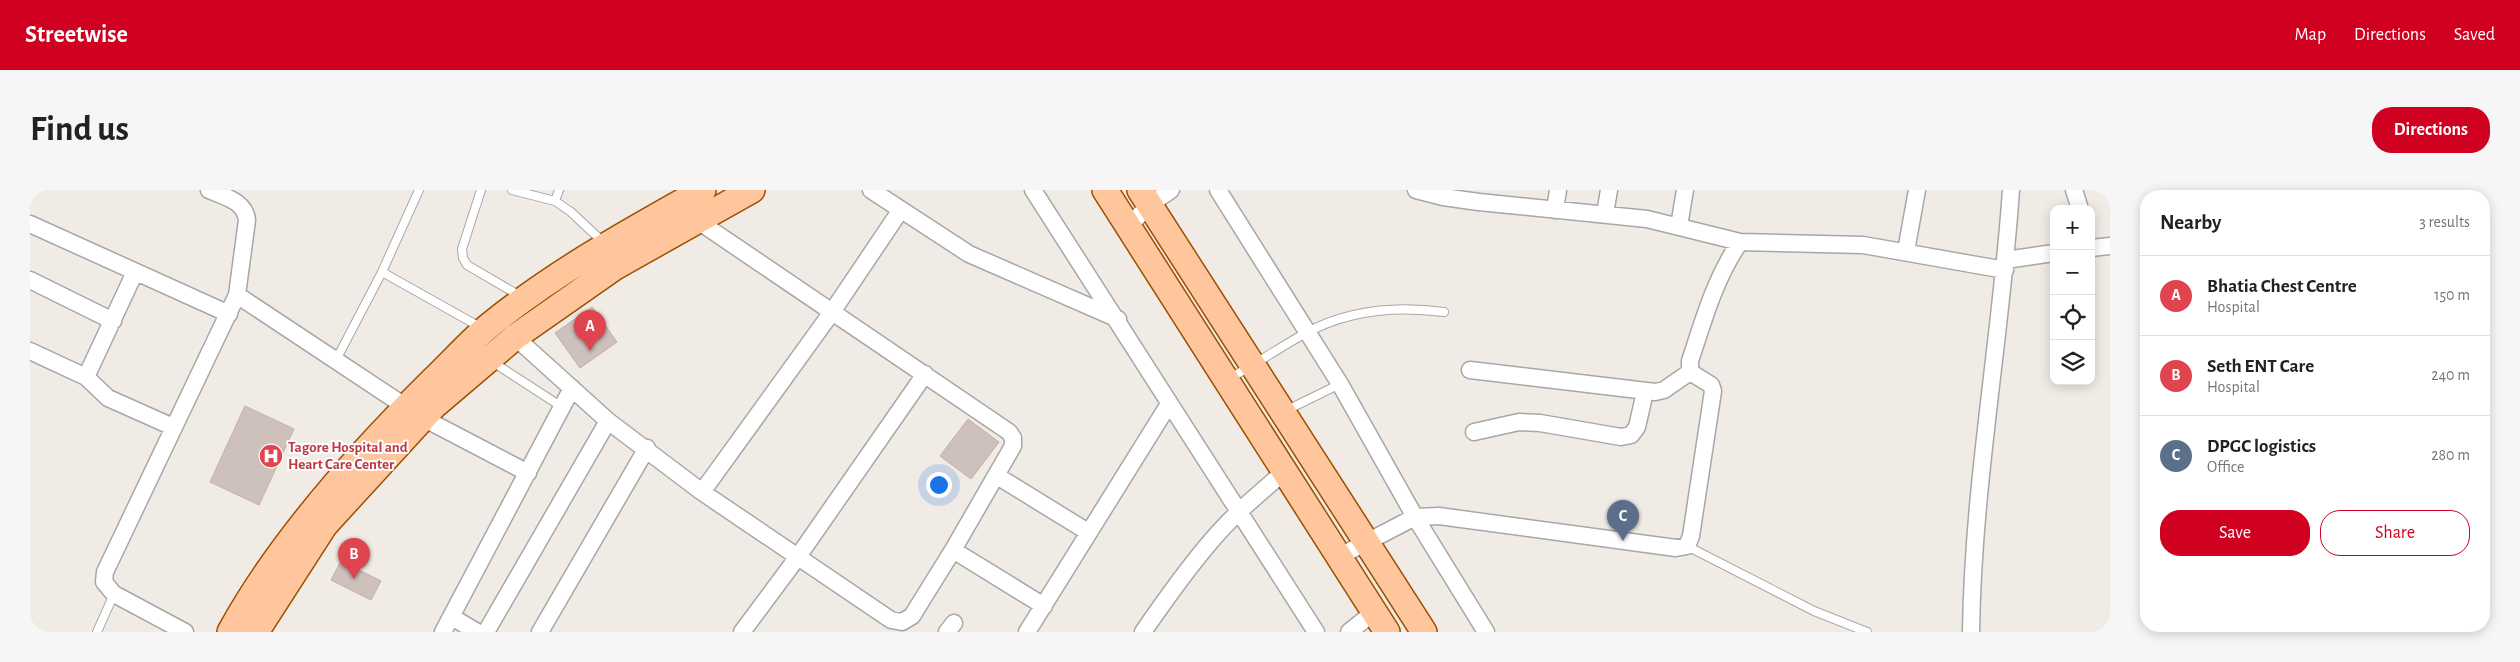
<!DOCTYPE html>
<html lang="en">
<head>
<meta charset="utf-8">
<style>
	:root { --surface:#fff; --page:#f6f6f6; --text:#222; --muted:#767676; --line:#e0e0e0; --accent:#cf0020 }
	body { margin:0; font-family:"Alegreya Sans",sans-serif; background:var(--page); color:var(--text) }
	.controls { position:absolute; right:15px; top:15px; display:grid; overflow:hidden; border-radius:10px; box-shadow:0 2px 12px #0003 }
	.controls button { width:45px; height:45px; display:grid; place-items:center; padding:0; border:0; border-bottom:1px solid var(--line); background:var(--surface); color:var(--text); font:25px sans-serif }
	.you { position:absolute; left:908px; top:294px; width:18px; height:18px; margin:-12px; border:4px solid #fff; border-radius:50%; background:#1a73e8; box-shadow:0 0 0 8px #1a73e833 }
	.badge { display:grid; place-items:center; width:32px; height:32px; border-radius:50%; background:var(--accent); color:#fff; font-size:16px; font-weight:700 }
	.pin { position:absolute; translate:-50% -41px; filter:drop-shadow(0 1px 2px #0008) }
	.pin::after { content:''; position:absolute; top:26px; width:18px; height:15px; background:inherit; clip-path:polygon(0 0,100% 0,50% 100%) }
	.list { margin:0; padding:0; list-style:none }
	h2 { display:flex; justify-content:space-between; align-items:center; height:65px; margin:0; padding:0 20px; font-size:21px }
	h2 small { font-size:16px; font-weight:400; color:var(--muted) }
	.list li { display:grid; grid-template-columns:32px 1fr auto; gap:15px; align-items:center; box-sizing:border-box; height:80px; padding:0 20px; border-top:1px solid var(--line) }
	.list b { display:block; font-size:19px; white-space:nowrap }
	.list p { margin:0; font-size:16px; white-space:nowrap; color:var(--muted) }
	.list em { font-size:16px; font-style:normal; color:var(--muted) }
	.actions { display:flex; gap:10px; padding:15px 20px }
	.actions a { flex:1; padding:11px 0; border:1px solid var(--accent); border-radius:20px; text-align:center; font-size:18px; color:var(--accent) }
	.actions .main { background:var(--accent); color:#fff }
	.icon { flex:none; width:28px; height:28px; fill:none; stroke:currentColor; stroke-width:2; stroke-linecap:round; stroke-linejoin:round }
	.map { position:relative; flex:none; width:2080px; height:442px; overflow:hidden; border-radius:20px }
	header { display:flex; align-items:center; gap:30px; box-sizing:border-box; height:70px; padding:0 25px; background:var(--accent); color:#fff }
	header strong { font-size:24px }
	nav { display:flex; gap:28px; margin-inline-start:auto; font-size:18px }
	.intro { display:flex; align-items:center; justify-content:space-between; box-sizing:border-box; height:120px; padding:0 30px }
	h1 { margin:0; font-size:35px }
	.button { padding:12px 22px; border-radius:20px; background:var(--accent); color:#fff; font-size:18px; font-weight:700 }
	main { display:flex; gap:30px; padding:0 30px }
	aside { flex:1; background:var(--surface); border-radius:20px; box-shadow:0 2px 12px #0003 }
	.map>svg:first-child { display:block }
	.building { fill:#cec0bb; stroke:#c4afa6 }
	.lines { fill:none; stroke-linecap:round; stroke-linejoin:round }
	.lane-casing { stroke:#a7a7a7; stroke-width:10 }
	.street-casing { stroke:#a7a7a7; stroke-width:19 }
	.primary-casing { stroke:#9b5000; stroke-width:28 }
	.lane { stroke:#fff; stroke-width:8 }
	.street { stroke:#fff; stroke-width:16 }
	.primary { stroke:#ffc59c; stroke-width:25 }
	.labels { text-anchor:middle; stroke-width:4; stroke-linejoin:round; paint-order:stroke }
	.health-label { font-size:15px; font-weight:bold; fill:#be3a42; stroke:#fff; text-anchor:start }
</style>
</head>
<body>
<header>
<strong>Streetwise</strong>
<nav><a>Map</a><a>Directions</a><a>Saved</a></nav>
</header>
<div class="intro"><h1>Find us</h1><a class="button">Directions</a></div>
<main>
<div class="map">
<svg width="2080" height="442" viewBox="0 0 2080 442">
	<rect width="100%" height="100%" fill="#f1ebe5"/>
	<path class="building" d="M 562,117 L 587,152 L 550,178 L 525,143 Z
		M 215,216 L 264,239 L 229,315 L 180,292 Z
		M 938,229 L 969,252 L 941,289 L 910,266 Z
		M 311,371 L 351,391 L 341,410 L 301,390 Z"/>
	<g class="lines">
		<g class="lane-casing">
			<path id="lane" d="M 451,0 L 432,59 L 433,68 L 437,75 L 490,106
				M 482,0 L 525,11 L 541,22 L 573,52
				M 525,11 L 529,0
				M 352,82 L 450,137
				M 306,170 L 352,82 L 389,0
				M 461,171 L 532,217
				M 1200,188 C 1226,174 1250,157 1276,143 C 1318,120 1368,116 1414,122
				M 1255,221 L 1310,194
				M 1657,356 L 1784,421 L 1837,442
				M 67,442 L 84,404"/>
		</g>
		<g class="street-casing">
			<path id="street" d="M 841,0 L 939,64 L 1088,129
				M 1003,0 L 1286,442
				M 1188,0 L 1310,194 L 1385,327 L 1456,442
				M 1386,0 L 1413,7 L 1449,12 L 1617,29 L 1710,52 L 1833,55 L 1975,80
				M 2044,0 L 2050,19
				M 1525,20 L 1528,0
				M 1575,24 L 1579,0
				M 0,34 L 199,124
				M 1649,36 L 1655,0
				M 1098,37 L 1120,14 L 1141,0
				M 2061,58 L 2080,56
				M 1876,61 L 1887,0
				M 1976,70 L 2024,63
				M 0,90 L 83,131
				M 207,105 L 376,217
				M 485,147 L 578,231 L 672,302 L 861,430 L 872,432 L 882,426 L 923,360 L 983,256 L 983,248 L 979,242 L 668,31
				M 0,161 L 56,187 L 78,208 L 143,237
				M 1440,180 L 1625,202 L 1634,200 L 1660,182
				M 56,187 L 105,82
				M 393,228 L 498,283
				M 1444,242 L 1489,232 L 1510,233 L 1591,247 L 1601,245 L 1607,237 L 1615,202
				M 967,286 L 1058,342
				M 672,302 L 802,122 L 870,21
				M 923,360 L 1014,416
				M 1310,366 L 1385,327 L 1409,326 L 1646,358 L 1657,356 L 1661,346 L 1683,201 L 1681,195 L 1660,182 L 1660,171 C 1674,129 1685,88 1710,52
				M 422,427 L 447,442
				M 155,442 L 84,404 L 74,392 L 75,382 L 207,105 L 217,30 C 215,11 195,7 179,0
				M 413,442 L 542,198
				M 456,442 L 578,231
				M 510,442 L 617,258
				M 712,442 L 767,368 L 895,184
				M 917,442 L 924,433
				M 997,442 L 1139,214
				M 1113,442 C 1135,410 1157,379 1182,350 C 1204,324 1230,303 1255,281
				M 1319,442 L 1344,422
				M 1941,442 C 1943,294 1971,148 1981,0"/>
		</g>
		<g class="primary-casing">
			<path id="primary" d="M 1075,0 L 1357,442
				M 1110,0 L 1394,442
				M 200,442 C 249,352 330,262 403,190 C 422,172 440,151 460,135 C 525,82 600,41 673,0
				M 226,442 L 295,335 L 404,216 L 485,147 L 585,77 L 722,0"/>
		</g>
		<use href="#lane" class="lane"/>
		<use href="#street" class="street"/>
		<use href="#primary" class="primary"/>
	</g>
	<defs>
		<g id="hospital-disc" transform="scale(1.25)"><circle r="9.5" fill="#e0444e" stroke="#fff"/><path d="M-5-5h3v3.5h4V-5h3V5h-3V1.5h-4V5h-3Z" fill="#fff"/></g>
	</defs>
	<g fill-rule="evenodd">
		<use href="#hospital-disc" x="241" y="266"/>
	</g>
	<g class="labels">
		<g class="health-label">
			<text x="258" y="262">Tagore Hospital and<tspan x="258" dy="17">Heart Care Center</tspan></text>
		</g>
	</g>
</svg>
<div class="controls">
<button>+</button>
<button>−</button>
<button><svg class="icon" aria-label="locate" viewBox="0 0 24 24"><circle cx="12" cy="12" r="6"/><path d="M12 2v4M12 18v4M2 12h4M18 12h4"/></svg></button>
<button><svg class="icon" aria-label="layers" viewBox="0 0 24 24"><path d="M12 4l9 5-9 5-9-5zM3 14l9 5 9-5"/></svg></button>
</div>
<div class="you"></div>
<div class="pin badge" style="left:560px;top:161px;background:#e0444e">A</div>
<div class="pin badge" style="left:324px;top:389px;background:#e0444e">B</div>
<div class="pin badge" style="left:1593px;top:351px;background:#5c6f8a">C</div>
</div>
<aside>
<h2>Nearby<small>3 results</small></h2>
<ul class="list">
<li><span class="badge" style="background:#e0444e">A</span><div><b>Bhatia Chest Centre</b><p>Hospital</p></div><em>150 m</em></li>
<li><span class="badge" style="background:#e0444e">B</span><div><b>Seth ENT Care</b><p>Hospital</p></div><em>240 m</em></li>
<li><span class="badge" style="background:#5c6f8a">C</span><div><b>DPGC logistics</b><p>Office</p></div><em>280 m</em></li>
</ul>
<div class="actions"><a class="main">Save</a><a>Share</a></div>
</aside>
</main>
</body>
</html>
